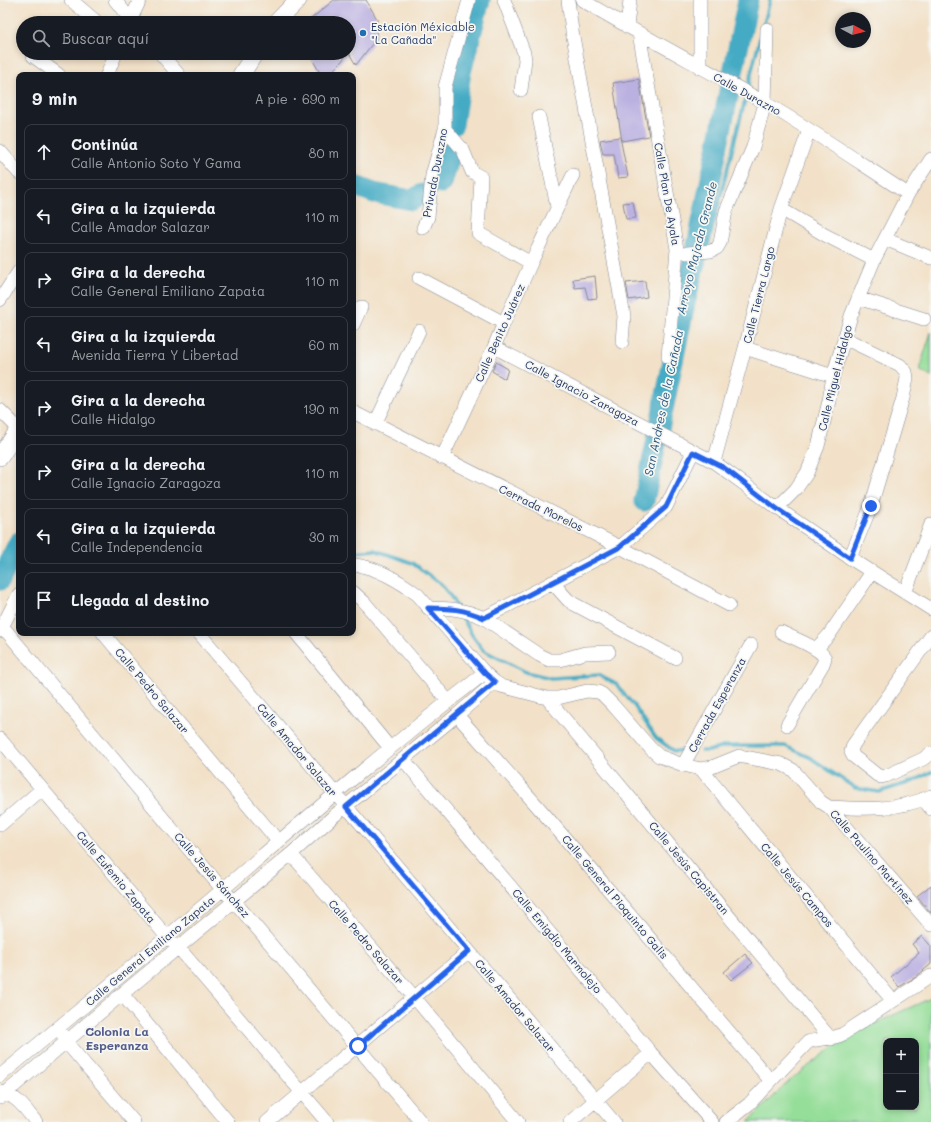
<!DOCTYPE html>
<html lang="es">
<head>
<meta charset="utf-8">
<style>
	:root { --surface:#171b24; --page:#20242c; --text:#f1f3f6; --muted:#9ea1a6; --line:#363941 }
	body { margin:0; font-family:Mali,sans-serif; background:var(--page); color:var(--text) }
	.controls { position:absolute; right:12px; bottom:12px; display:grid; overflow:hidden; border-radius:8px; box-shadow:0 2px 6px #0003 }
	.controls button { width:36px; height:36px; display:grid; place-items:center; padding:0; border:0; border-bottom:1px solid var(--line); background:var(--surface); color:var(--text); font:20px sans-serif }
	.compass { position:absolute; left:835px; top:12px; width:36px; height:36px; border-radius:50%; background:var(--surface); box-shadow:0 2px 6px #0003; rotate:97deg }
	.stop { position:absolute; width:12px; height:12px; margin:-9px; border:3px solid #2563eb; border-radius:50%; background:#fff }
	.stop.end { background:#2563eb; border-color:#fff; box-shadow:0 1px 4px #0008 }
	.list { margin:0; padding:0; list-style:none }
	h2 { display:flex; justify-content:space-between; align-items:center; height:52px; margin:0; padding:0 16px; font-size:17px }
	h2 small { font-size:13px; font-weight:400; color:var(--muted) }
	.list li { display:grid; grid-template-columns:26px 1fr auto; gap:12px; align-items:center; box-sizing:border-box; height:56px; margin:0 8px 8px; padding:0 8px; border:1px solid var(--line); border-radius:8px }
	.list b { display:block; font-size:15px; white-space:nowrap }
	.list p { margin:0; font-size:13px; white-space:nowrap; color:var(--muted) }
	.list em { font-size:13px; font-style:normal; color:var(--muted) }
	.icon { flex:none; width:22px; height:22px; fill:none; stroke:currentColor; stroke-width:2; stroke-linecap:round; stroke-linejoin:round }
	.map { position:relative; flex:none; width:931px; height:1122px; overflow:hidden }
	.search { position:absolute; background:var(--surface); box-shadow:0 2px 6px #0003; left:16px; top:16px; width:340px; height:44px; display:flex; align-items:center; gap:10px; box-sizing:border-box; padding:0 14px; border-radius:22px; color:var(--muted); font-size:15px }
	.panel { position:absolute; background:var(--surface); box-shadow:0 2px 6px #0003; left:16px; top:72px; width:340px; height:564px; border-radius:8px }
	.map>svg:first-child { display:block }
	.green { fill:#95de99; stroke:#58867c; fill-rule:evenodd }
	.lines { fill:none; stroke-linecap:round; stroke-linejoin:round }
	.stream { stroke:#45abc4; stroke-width:3.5 }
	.river { stroke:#45abc4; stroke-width:21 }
	.building { fill:#bbb1e1 }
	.minor-casing { stroke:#868893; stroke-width:14 }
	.tertiary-casing { stroke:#868893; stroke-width:18 }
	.minor { stroke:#fff; stroke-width:13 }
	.tertiary { stroke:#fff; stroke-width:17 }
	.route { stroke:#2563eb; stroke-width:5 }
	.poi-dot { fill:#1f6fb2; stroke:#f6f6f2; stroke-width:1.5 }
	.labels { text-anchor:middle; stroke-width:3.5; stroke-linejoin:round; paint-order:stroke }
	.poi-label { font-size:11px; fill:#1b2f5e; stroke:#f6f6f2; text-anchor:start }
	.street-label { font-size:11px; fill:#1b2f5e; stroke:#f6f6f2 }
	.water-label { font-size:12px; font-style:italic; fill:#2a5a82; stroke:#f6f6f2 }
	.neighbourhood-label { font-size:12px; font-weight:bold; fill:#535c8c; stroke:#f6f6f2 }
</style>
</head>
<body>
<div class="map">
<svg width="931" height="1122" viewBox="0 0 931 1122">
	<rect width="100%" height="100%" fill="#f6f6f2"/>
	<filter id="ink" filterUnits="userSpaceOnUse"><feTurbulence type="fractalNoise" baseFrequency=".025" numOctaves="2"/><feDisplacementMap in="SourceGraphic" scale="8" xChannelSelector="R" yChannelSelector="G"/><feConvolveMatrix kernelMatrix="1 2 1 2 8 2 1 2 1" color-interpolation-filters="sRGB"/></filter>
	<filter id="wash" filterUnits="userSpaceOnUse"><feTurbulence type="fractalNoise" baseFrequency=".012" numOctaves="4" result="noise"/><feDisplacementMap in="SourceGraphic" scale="16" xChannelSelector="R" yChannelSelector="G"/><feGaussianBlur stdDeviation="0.9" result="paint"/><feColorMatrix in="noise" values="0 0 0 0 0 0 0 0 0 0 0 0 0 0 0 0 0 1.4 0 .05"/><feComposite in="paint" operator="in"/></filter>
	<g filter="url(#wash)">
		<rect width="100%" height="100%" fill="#f2e1c8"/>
		<path class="green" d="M 931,332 L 931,377 L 919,370 Z
			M 931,998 L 931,1122 L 748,1122 L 787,1083 L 847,1036 ZM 886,1041 L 916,1041 L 916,1107 L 886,1107 Z"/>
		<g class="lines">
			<path class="stream" d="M 763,28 L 770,0
				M 747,90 L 761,34
				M 707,249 L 746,96
				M 661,431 L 706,255
				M 644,501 L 660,438
				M 353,552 L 375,550 L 412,563 L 441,584 L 451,597 L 456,606
				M 460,613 L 472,635 L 483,650 L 526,672 L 551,678 L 598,675 L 616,684 L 635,707 L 656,738 L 674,751 L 680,751
				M 701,751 L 708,751 L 727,746 L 785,746 L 811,758 L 855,788 L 879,792 L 914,781 L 931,772"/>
			<path class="river" d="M 453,125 L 461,72 L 480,0
				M 441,183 L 442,182 L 449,159 L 450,149
				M 353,185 L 374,193 L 412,200 L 422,194
				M 644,501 L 748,0
				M 0,580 L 19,542"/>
		</g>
		<g id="blocks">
			<path class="building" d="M 334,0 L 366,0 L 377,19 L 376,39 L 356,65 L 349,53 L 329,75 L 321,75 L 309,53 L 349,53 L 349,23 L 306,23 Z
				M 639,79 L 649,136 L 622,141 L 613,83 Z
				M 620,137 L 628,177 L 618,178 L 614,154 L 603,154 L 600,140 Z
				M 633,202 L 636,218 L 626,219 L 623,203 Z
				M 595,276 L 597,298 L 588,299 L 585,287 L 575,288 L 573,279 Z
				M 645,281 L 647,297 L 629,300 L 626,283 Z
				M 496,362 L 508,369 L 505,379 L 492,371 Z
				M 931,885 L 931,913 L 917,896 Z
				M 922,936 L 931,946 L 931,964 L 916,977 L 899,987 L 891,977 L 919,953 L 912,944 Z
				M 745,954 L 753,963 L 731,980 L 724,972 Z"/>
		</g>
	</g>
	<g filter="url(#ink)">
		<use href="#blocks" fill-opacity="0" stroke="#868893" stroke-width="1"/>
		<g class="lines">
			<g class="minor-casing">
				<path id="minor" d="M 71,0 L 98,23
					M 115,0 L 133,23
					M 504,0 L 524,53 L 525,60 L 521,90
					M 568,0 L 572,31 L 624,316 L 622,342
					M 582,0 C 642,36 704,68 765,103 C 814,131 860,163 908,194
					M 700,0 L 700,68
					M 129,23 L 140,0
					M 627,27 L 630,0
					M 639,33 L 677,249 L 668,357
					M 160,53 L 179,75
					M 33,56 L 59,75
					M 107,75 L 116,53
					M 539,117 L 557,207
					M 445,129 L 463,150 L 472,172 L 481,177 L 478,233 L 531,263
					M 0,151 L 19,173
					M 781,209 L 825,235 L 874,260
					M 423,228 L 428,217 L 432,175 L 445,129 L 445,87 L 469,0
					M 885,239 L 931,258
					M 687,253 L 711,251 L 717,248 L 720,243 L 726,211 L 753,147 L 765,103 L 767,29
					M 419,278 L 504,323
					M 858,298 L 924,319
					M 0,300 L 19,271
					M 353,325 L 361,307
					M 844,338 L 900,365 L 906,372 L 907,378 L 903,398 L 871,506 L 850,558
					M 494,347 L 714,462 L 777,508 L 850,558 L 931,609
					M 745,348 L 833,376
					M 0,410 L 19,429
					M 353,412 L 620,547 L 729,605
					M 375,424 L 419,331
					M 442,458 L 494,347 L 504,323 L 531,263 L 573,175
					M 714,462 L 745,348 L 781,209 L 809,130
					M 777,508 L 796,489 L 807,473 L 818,446 L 829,401 L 833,376 L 851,316 L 874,260 L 908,194 L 931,159
					M 353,565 C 375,566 401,582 418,595 L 485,673 L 495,682 L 501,686 L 547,698 L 558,698 L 587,691 L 598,692 L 602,694 L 613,705 L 651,749 L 659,756 L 683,765 L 701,769 L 712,767 L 739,756 L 781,764 L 793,770 L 821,802 L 829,807 C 863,809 899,811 931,796
					M 552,582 L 568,600 L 574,604 L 675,658
					M 353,592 L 364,602 L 448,701
					M 905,593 L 931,524
					M 428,608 C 449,608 464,609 484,618 L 620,547 L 666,507 L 693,452
					M 484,618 L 539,655 L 549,660 L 560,660 L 585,653 L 609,652
					M 3,627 L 223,890 L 234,901 L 421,1122
					M 0,631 L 19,594
					M 781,632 C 792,638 819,647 825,658 L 823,664 L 787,725
					M 103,633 L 278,841
					M 199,633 L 614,1122
					M 296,633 L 390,748
					M 931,636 L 853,745 L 851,752 L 853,756 L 877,775 L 881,777 L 886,776 L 923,759 L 931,753
					M 816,649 L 829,635 L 872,572
					M 547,698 L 831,1039
					M 457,715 L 546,816 L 770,1080
					M 0,739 L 167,937 L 178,947 L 327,1122
					M 403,759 L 651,1053 L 712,1122
					M 683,765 L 751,645
					M 701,769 L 893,1001
					M 923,799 L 931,809
					M 829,807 L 931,925
					M 0,825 L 42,789
					M 291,854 L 415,998 L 518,1122
					M 122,994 L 228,1122
					M 63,1035 L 66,1042 L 134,1122
					M 0,1076 C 56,1029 113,983 168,936 C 273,847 376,756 485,673
					M 0,1092 C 17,1095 26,1110 36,1122
					M 0,1098 L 122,994 L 291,854 L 335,815 L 457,715 L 495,682
					M 267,1122 L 469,951
					M 570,1122 L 651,1053
					M 726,1122 L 749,1104 L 808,1042 C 820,1038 832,1040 843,1034 L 931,976"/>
			</g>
			<g class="tertiary-casing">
				<path id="tertiary" d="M 276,23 L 298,0
					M 241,75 L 255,53
					M 0,457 L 19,429"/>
			</g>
			<use href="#minor" class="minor"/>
			<use href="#tertiary" class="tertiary"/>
		</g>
	</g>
	<g class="lines" filter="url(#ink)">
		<path class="route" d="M 358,1046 L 469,951 L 346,807 L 495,682 L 485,673 L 428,608 C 449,608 464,609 484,618 L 620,547 L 666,507 L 693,452 L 723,467 L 776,508 L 850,558 L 871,506"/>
	</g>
	<circle class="poi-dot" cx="363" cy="33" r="4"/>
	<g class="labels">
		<g class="poi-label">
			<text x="371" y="31">Estación Méxicable<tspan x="371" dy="13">"La Cañada"</tspan></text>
		</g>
		<g class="street-label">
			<text transform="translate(747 94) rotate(29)" y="4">Calle Durazno</text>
			<text transform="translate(435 173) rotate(-79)" y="4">Privada Durazno</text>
			<text transform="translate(667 194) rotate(80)" y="4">Calle Plan De Ayala</text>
			<text transform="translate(759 295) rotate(-76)" y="4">Calle Tierra Largo</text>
			<text transform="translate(500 333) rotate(-66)" y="4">Calle Benito Juárez</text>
			<text transform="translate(835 378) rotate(-76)" y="4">Calle Miguel Hidalgo</text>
			<text transform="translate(582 393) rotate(28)" y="4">Calle Ignacio Zaragoza</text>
			<text transform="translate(541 508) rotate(26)" y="4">Cerrada Morelos</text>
			<text transform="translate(152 691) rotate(50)" y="4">Calle Pedro Salazar</text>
			<text transform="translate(717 705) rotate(-61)" y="4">Cerrada Esperanza</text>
			<text transform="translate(297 750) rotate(50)" y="4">Calle Amador Salazar</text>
			<text transform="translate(872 857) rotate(49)" y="4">Calle Paulino Martínez</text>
			<text transform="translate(689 868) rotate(50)" y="4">Calle Jesús Capistran</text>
			<text transform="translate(212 875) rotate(49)" y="4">Calle Jesús Sánchez</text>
			<text transform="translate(116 877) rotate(50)" y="4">Calle Eufemio Zapata</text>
			<text transform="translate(797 885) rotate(50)" y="4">Calle Jesús Campos</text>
			<text transform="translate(615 897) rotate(50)" y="4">Calle General Pioquinto Galis</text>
			<text transform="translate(557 941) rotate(50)" y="4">Calle Emigdio Marmolejo</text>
			<text transform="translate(366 942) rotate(49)" y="4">Calle Pedro Salazar</text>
			<text transform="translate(150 951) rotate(-40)" y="4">Calle General Emiliano Zapata</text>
			<text transform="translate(515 1006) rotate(50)" y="4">Calle Amador Salazar</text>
		</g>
		<g class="water-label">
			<text transform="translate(697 248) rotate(-76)" y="4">Arroyo Majada Grande</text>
			<text transform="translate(664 403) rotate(-78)" y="4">San Andres de la Cañada</text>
		</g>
		<g class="neighbourhood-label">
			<text x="117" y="1036">Colonia La<tspan x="117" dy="14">Esperanza</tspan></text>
		</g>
	</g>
</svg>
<div class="controls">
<button>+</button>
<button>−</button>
</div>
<svg class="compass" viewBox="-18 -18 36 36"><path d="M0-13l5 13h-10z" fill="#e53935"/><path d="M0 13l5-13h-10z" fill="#9ea1a6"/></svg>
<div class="stop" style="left:358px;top:1046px"></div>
<div class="stop end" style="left:871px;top:506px"></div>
<div class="search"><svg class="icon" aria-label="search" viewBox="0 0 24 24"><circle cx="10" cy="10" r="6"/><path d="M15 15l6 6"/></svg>Buscar aquí</div>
<section class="panel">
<h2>9 min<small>A pie · 690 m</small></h2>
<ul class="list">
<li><svg class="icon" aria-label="ahead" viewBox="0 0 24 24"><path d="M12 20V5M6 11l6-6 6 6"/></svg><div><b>Continúa</b><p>Calle Antonio Soto Y Gama</p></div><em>80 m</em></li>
<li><svg class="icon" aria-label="left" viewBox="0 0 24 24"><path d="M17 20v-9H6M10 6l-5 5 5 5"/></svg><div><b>Gira a la izquierda</b><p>Calle Amador Salazar</p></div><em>110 m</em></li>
<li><svg class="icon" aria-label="right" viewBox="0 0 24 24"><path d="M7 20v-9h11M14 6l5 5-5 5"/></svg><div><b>Gira a la derecha</b><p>Calle General Emiliano Zapata</p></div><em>110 m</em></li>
<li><svg class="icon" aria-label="left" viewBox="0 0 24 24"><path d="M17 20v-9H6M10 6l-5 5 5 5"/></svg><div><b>Gira a la izquierda</b><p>Avenida Tierra Y Libertad</p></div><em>60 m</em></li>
<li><svg class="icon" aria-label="right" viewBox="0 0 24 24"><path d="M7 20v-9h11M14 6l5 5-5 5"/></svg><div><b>Gira a la derecha</b><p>Calle Hidalgo</p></div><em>190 m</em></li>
<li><svg class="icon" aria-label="right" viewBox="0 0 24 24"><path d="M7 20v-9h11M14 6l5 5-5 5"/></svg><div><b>Gira a la derecha</b><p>Calle Ignacio Zaragoza</p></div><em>110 m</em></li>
<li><svg class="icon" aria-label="left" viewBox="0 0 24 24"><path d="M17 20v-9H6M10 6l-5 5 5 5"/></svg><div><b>Gira a la izquierda</b><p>Calle Independencia</p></div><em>30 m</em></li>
<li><svg class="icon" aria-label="arrive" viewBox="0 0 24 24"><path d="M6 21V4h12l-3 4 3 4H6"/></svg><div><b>Llegada al destino</b></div></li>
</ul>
</section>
</div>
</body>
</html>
